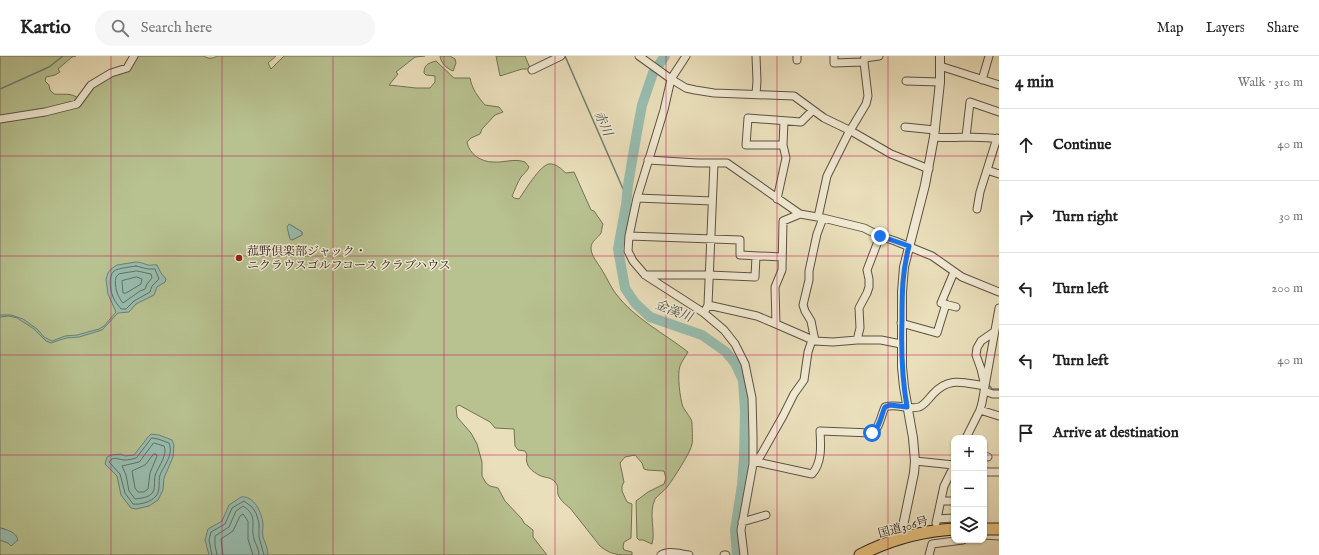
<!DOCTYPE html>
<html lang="en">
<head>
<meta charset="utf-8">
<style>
	:root { --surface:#fff; --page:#f6f6f6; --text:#222; --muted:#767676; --line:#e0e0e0 }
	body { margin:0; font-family:"IM FELL English","Noto Serif JP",serif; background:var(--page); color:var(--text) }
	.controls { position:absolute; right:12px; bottom:12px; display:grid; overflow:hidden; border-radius:8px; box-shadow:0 1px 3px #0004 }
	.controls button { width:36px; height:36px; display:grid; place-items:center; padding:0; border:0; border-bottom:1px solid var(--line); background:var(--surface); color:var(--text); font:20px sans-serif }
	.stop { position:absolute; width:12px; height:12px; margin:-9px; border:3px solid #1a73e8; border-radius:50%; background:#fff }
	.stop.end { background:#1a73e8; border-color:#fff; box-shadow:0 1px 4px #0008 }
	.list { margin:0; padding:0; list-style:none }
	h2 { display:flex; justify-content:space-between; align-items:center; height:52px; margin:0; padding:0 16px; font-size:17px }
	h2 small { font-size:13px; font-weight:400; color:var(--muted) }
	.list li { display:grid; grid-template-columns:26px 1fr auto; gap:12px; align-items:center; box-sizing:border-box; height:72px; padding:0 16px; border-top:1px solid var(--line) }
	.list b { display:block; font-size:15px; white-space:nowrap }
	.list em { font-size:13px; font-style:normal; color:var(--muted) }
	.icon { flex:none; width:22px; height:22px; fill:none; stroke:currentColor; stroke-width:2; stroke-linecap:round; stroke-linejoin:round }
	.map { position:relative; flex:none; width:999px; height:499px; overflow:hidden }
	header { display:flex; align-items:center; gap:24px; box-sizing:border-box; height:56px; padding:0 20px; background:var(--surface); border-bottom:1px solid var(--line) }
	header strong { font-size:19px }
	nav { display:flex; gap:22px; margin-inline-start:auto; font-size:14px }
	.search { width:280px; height:36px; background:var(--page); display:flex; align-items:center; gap:10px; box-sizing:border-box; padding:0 14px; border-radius:22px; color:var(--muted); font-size:15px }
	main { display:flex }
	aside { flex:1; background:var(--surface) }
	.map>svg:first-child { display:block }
	.green { fill:#b8c190; stroke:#727255; fill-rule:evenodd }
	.water { fill:#98bdaf; stroke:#6d7f73 }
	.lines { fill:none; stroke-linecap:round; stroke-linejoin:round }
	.shore { stroke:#627064; stroke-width:1 }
	.stream { stroke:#6d7f73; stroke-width:1.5 }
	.river { stroke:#98bdaf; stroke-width:10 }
	.minor-casing { stroke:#5c5242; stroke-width:9 }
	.tertiary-casing { stroke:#5c5242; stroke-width:10 }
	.trunk-casing { stroke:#2c231a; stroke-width:13 }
	.minor { stroke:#f1ead3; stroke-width:7 }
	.tertiary { stroke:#f1ead3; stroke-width:8 }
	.trunk { stroke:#e5c07e; stroke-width:11 }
	.trunk-bridge-casing { stroke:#2c231a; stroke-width:13; stroke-linecap:butt }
	.trunk-bridge { stroke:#e5c07e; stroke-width:11 }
	.route { stroke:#1a73e8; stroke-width:5 }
	.grid { fill:none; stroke:#c2185b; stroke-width:1; stroke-opacity:0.55 }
	.poi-dot { fill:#8f2418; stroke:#f1ead3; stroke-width:1.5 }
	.labels { text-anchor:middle; stroke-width:3; stroke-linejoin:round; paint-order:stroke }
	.poi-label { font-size:12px; fill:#2c231a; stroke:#f1ead3; text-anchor:start }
	.street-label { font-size:12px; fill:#2c231a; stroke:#f1ead3 }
	.water-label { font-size:13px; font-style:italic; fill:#4c5147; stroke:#f1ead3 }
</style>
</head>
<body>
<header>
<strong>Kartio</strong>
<div class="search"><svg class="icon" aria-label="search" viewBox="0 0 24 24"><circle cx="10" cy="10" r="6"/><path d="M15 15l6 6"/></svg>Search here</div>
<nav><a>Map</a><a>Layers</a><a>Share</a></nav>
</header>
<main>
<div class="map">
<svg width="999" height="499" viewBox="0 0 999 499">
	<rect width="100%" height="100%" fill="#eadfbb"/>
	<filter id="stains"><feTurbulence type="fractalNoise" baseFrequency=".005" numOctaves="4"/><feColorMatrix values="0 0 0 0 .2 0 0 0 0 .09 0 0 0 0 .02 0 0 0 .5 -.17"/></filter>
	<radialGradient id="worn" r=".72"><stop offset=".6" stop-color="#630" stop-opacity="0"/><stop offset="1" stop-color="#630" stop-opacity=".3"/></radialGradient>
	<path class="green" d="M 0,0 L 76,0 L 72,1 L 58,13 L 60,16 L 55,19 L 46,21 L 45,25 L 49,29 L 50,34 L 54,38 C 62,39 72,36 79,43 L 76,46 L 45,54 L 0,62 Z
		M 136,0 L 204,0 C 208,3 212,3 217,0 L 276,0 L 268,7 L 271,13 L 284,0 L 425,0 L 415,1 L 396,16 L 398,18 L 389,29 L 416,32 L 430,32 L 435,26 L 435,20 L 426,19 L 424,17 C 424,9 428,7 436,5 L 454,22 L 470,22 C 472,33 478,41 485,49 L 499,51 L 503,56 L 495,59 L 482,73 L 480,78 L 471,82 L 467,86 C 469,98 481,106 493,106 C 504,107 514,102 525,106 L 529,111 C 527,116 524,117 521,121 C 517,127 515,134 512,140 L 514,142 L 519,143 C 524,136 540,109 549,108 C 556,107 561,113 566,117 L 574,116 L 591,154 L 594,155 L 603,168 C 602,170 602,174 601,177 C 598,182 591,185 591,192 C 591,200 598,207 602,214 C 607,222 610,230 616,238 C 635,263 664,277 688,296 C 685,301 682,305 680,310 C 677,318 680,343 683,351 C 686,356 692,363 692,367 C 692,371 693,384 692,388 C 691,396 673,423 668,430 C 664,435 658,439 655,443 C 648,458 656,475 652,488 L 643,484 L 639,484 L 637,482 L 636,445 L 648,436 L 664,428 L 666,422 L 664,415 L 647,414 L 644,413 L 642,407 L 635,399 L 625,401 L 620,407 L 624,426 L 622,430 L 622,435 L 627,446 L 632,448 L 631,482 L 624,486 L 623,491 L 624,494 L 632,496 L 632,499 C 618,499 611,499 600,490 L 570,452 C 566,449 559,443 558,438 C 557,433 559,430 555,426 C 551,421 546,422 541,420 C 532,416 524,409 527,399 L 525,395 L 518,394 L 515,390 L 514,373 L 495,372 L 490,366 L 459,349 L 456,351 L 457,361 L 471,377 L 477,388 L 482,406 L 482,420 L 486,427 L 490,430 L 498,432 L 505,445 L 522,463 L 524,467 L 533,474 L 533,481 L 547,499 L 0,499 L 0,484 L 8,487 L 5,473 L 0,472 L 0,65 L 75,50 L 82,48 L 84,41 L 92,31 L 122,15 ZM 291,169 L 302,176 L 302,179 L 292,184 L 289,179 Z
		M 440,0 L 450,0 L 455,3 L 456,7 L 453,15 C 446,12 441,7 440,0 Z
		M 496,0 L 525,0 L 530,12 L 528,13 L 522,13 L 500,20 Z"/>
	<path class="water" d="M 289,168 L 302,176 L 302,179 L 292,184 L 290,183 L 287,171 Z
		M 136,206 C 141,206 144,208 148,209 C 152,210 153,208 157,209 L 161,217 L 166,223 L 165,226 L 157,231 L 154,239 L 136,248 L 129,256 L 118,257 L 102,274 L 79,281 L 66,282 L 51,287 L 46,285 L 34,273 L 17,262 L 9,260 L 0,261 L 0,259 L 11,259 L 23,263 L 37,273 L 44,281 L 52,285 L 65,280 L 77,279 L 99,273 L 104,270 L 116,256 L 108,238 L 106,223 L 108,217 L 111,213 L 117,209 Z
		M 151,378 L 159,379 L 172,384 L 174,389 L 173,401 L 164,422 L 163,434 L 158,444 L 149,450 L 136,453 L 131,452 L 121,439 L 117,420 L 105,408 L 107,401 L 111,399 L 121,398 L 125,400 L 134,399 L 148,381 Z
		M 241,441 C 254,439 262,457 263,468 C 263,472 262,476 263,481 C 265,487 268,492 268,499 L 209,499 L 205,484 L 208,473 L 222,465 L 229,449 Z
		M 0,472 C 8,474 16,476 18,484 L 11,490 L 8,487 L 0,484 Z"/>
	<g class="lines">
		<path class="shore" d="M 136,210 L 148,213 L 155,213 L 159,223 L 152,230 L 150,236 L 134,245 L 126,253 L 121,253 C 119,250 115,246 114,243 C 110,236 108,220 114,215 C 118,212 131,211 136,210 Z
			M 137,215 L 151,218 L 152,222 L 147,228 L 145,233 L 140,235 L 123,247 C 117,240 114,230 116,221 L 119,218 Z
			M 137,221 L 142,223 L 141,228 L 126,237 L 123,237 L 122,225 Z
			M 152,382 L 158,383 L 169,387 C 174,399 164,409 160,419 C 158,426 161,434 156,440 C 151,446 140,449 133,448 L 125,437 L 120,418 L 109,406 C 114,399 118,404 125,404 C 128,404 133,403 136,402 Z
			M 154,387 L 164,390 C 168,398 159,410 156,417 C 153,423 156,430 153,436 C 149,442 141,442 135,443 L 129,435 L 126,419 L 122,410 L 139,406 Z
			M 154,398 L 156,398 L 157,400 L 150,417 L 148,433 L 144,436 L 138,436 L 135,432 L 132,415 L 145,409 Z
			M 212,499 L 209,484 L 211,476 L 225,468 L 232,452 L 244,445 L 252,451 L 256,457 L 259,467 L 259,481 L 264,499
			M 217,499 L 215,489 L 215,480 L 229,471 L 236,455 L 243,450 C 259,460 250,470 254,483 C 256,489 259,493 259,499
			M 223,499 L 221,483 L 233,475 L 240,460 L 243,458 L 248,465 L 248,483 L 253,499"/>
		<path class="stream" d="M 565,0 L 627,142
			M 0,33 L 49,11 L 63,0
			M 988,328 L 992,333 L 999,333"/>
		<path class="river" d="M 665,0 L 653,17 L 642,49 L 637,76 L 628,129 L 626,149 L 618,193 L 625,232 L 635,247 L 650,261 L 702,279 L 726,296 L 735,307 L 743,324 L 745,355 L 744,402 L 742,429 L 735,474 L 737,499"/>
		<g class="minor-casing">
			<path id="minor" d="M 639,0 L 671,23 L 686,32 L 695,34 L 714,37 L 794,40 L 824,62 L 851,75 L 891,98 L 929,113
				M 686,0 L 671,23 L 664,54 L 637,142 L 629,180 L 628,195 L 633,205 L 645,219 L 704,257 L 724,274 L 735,288 L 745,308 L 752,342 L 753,380 L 753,408 L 741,474 L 744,499
				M 756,0 L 757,25 L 756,38
				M 797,0 L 797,4
				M 834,0 L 834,7 L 864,6
				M 865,2 L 879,0
				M 940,10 L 999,29
				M 532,14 L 561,0
				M 982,24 L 989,0
				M 906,25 L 940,26
				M 0,63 L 45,56 L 77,48 L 91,29 L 111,17 L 127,12 L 134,0
				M 905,71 L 935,74
				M 934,81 C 956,83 977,79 999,83
				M 966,81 L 970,46 L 999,56
				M 783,89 L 784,65
				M 648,104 L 698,107 L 727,107 L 800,158 L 823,162 L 864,172 L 880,180 L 895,185 L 932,200 L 962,221 L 999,236
				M 987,114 L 999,118
				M 637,142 L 712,145
				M 777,143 L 786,102 L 783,89 L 746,89 L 748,62 L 801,66 L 813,54
				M 977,153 L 980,136 L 997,82
				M 800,158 L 783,165 L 782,214 L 775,231 L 776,268 L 815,285 L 833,286 L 857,284 L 860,272 L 859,252 L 867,237 L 869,231 L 869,223 L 867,214 L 880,180
				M 818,161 L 827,120 L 848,78 L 866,48 L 868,40 L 864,6 L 865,0
				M 629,180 L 740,184 L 740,199 L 782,201
				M 954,216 L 941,247 L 956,251
				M 645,219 L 709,219 L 755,221 L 756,200
				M 708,249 L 757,260 L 776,268
				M 704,257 L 708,249 L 714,107
				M 901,267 L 937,277 L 946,248
				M 857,284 L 881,284 L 901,288
				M 815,285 L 811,265 L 805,255 L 803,249 L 809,224 L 809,215 L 817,178 L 823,162
				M 984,326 L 981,313 L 976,299 L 977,292 L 981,285 L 994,276
				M 984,335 L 993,338 L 999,338
				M 980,354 L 999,360
				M 966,382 L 980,354 L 982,347 L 999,252
				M 984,400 L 988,401
				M 915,405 L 954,409
				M 757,406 L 812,418 C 822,407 821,390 820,375 L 872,377 C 880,372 881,359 885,351 C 896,347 908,354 919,351 C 925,349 929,342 933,338 C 949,320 964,327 985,330
				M 753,408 L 757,406 L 783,360 L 794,338 L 804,324 L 808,296 L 812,284
				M 984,416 L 999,416
				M 941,445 L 954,445
				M 937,463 L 954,462
				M 742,466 L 766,459
				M 936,467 L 944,430 L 954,410
				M 985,479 L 999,480
				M 661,499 C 669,494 680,498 689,499
				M 724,499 L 726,499
				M 929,499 L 932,488 L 963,484"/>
		</g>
		<g class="tertiary-casing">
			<path id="tertiary" d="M 904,482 L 903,470 L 914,417 L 915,405 L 913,382 L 904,331 L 902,311 L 902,236 L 904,211 L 925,129 L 934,81 L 940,26 L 940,0"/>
		</g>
		<g class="trunk-casing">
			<path id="trunk" d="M 860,499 C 889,484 922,475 954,473"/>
		</g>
		<use href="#minor" class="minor"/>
		<use href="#tertiary" class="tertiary"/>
		<use href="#trunk" class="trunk"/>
		<g class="trunk-bridge-casing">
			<path id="trunk-bridge" d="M 984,473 L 999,473"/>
		</g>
		<use href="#trunk-bridge" class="trunk-bridge"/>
	</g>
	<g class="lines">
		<path class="route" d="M 872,377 C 880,372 881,359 885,351 L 890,349 L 907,351 C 902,322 901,294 902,264 C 902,238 902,217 909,190 L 880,180"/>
	</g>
	<path class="grid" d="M 111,0 L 111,499M 222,0 L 222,499M 333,0 L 333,499M 444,0 L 444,499M 555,0 L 555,499M 666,0 L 666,499M 777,0 L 777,499M 888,0 L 888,499M 0,100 L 999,100M 0,200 L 999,200M 0,299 L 999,299M 0,399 L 954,399M 984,399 L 999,399"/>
	<circle class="poi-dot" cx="239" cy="202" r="4"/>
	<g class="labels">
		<g class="poi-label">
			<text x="247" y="199">菰野倶楽部ジャック・<tspan x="247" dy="14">ニクラウスゴルフコース クラブハウス</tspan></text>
		</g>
		<g class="street-label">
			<text transform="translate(903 471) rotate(-15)" y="4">国道306号</text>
		</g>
		<g class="water-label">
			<text transform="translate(604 67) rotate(66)" y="5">赤川</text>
			<text transform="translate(674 254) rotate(22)" y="5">金溪川</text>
		</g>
	</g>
	<rect width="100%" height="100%" filter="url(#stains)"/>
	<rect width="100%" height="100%" fill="url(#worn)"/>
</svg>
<div class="controls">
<button>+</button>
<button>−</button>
<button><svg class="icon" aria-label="layers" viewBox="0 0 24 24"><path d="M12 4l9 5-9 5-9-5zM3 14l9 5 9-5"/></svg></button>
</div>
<div class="stop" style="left:872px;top:377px"></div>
<div class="stop end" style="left:880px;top:180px"></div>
</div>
<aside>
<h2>4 min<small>Walk · 310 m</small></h2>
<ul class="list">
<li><svg class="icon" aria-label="ahead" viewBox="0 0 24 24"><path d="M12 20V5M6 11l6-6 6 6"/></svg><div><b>Continue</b></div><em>40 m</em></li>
<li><svg class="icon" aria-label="right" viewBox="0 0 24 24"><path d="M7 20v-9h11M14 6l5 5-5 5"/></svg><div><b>Turn right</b></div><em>30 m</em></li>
<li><svg class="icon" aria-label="left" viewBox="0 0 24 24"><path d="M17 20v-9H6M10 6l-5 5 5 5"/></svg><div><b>Turn left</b></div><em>200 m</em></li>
<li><svg class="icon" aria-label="left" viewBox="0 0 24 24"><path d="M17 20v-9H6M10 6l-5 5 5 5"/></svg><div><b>Turn left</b></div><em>40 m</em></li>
<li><svg class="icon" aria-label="arrive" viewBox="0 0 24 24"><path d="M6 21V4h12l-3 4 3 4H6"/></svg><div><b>Arrive at destination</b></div></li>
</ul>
</aside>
</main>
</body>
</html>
